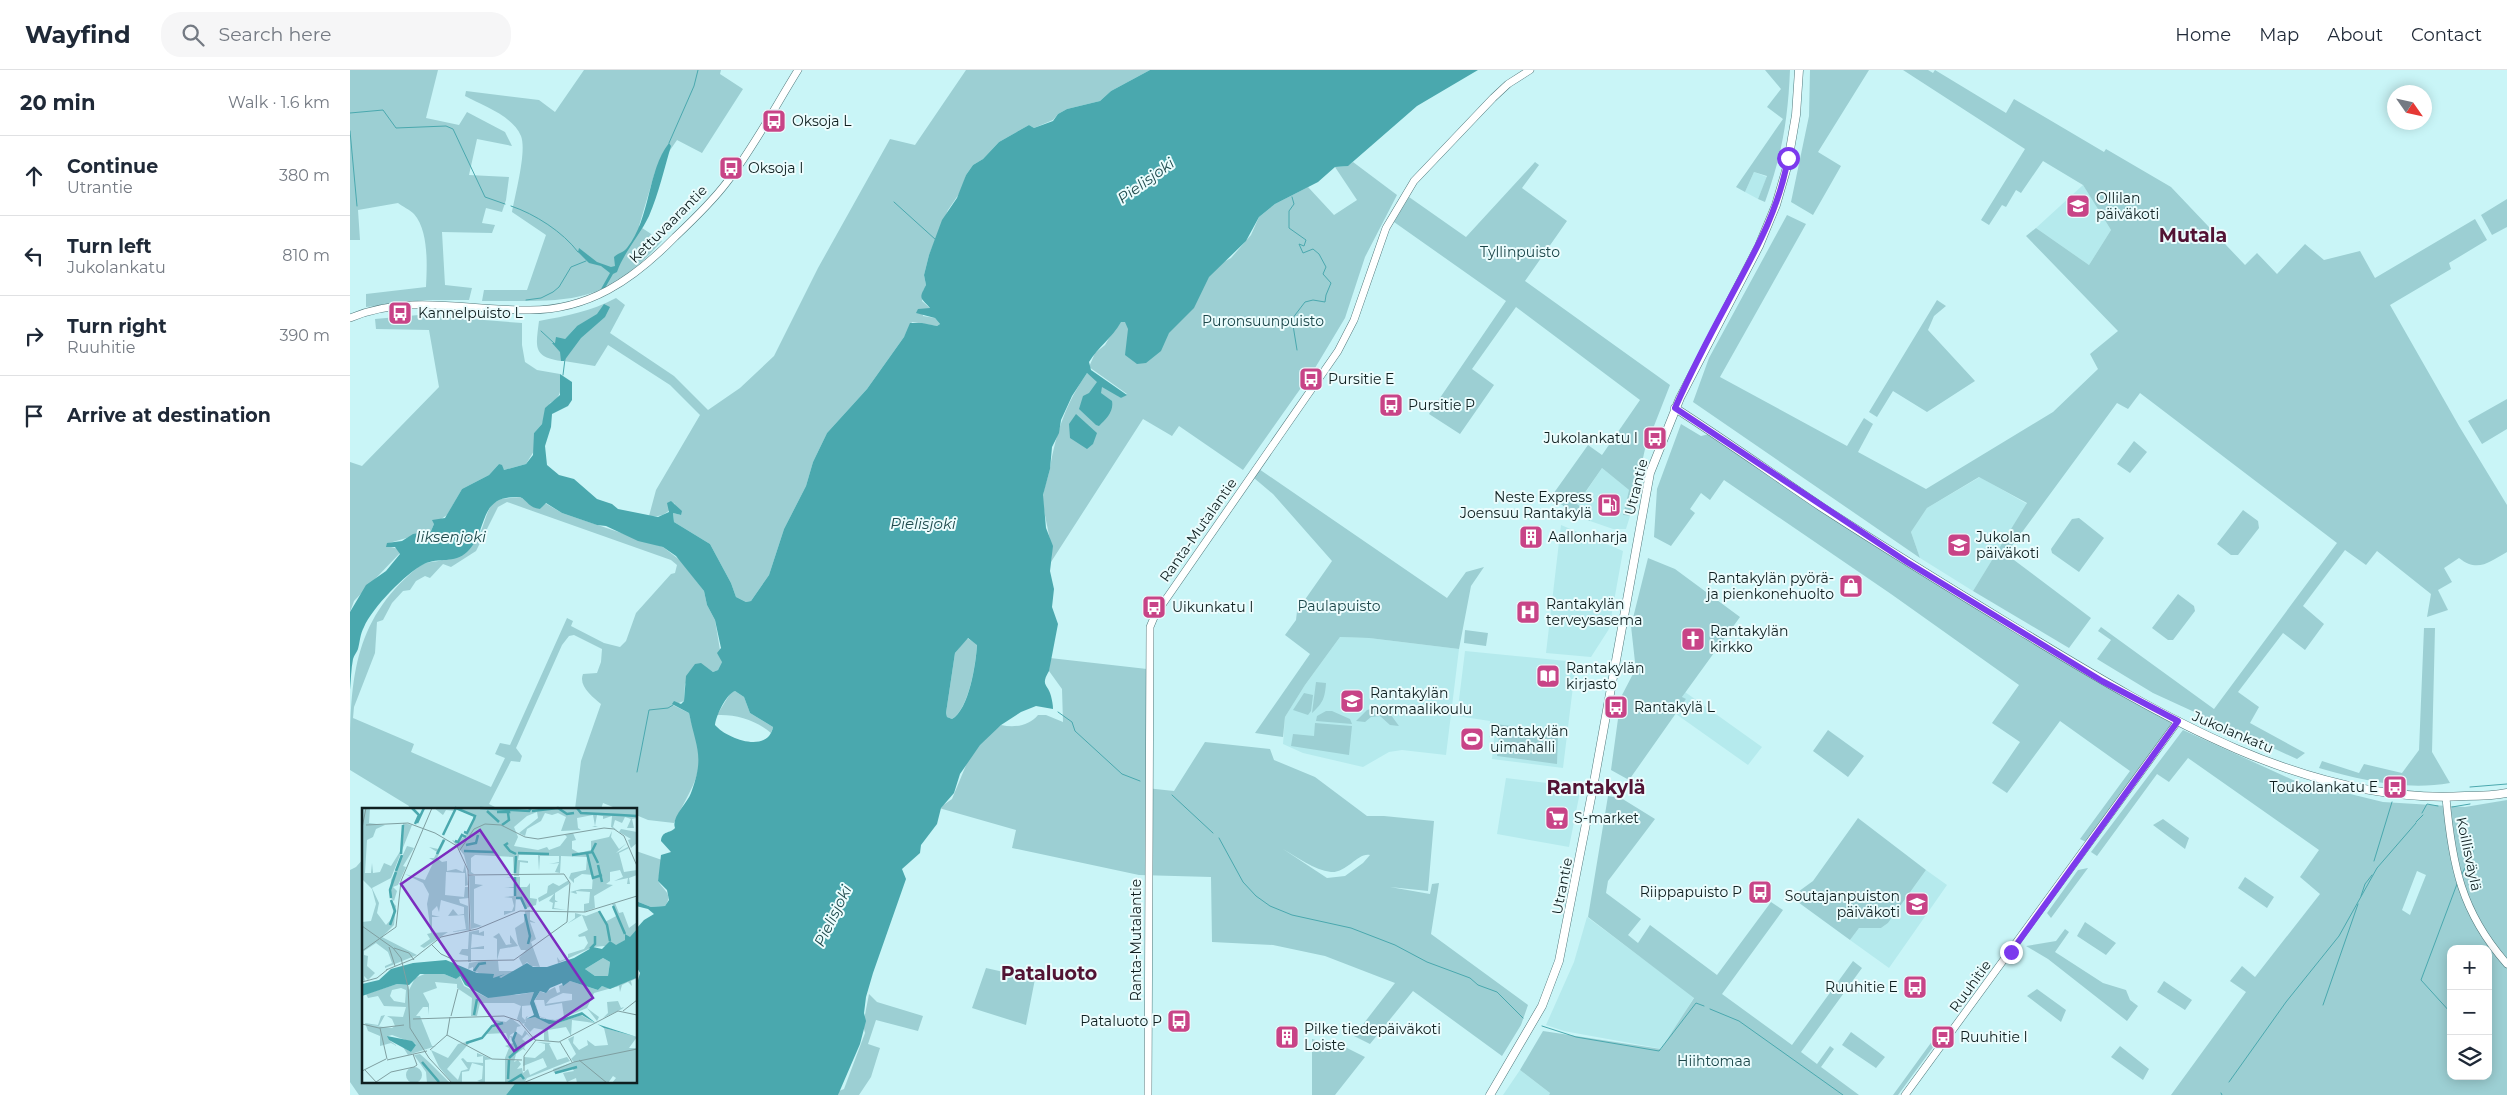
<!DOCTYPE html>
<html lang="en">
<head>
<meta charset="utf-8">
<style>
	:root { --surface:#fff; --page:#f6f6f7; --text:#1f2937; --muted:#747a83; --line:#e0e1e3 }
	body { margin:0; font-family:Montserrat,sans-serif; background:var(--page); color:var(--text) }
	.controls { position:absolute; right:15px; bottom:15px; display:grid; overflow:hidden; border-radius:10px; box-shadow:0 2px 12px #0003 }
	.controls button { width:45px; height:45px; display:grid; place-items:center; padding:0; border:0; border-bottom:1px solid var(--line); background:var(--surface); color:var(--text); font:25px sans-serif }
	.compass { position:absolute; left:2037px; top:15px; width:45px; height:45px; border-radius:50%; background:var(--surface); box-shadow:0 2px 12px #0003; rotate:124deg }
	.stop { position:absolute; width:15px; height:15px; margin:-11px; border:4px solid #7c3aed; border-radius:50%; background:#fff }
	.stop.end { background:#7c3aed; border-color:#fff; box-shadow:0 1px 5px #0008 }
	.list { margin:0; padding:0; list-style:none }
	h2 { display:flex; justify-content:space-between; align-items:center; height:65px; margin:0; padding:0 20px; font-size:21px }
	h2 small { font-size:16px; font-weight:400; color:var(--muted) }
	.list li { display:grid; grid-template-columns:32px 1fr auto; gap:15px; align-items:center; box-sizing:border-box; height:80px; padding:0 20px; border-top:1px solid var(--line) }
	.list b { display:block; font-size:19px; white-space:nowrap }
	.list p { margin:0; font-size:16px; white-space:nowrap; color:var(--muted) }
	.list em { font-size:16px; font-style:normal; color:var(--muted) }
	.icon { flex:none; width:28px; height:28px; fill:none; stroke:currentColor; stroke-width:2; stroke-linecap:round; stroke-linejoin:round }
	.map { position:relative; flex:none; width:2157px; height:1025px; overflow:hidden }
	header { display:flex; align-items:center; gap:30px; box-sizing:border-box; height:70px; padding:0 25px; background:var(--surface); border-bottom:1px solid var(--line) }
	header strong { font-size:24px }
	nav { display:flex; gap:28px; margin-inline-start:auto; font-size:18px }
	.search { width:350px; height:45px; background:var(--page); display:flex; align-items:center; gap:12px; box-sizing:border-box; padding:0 18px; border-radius:20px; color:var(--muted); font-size:19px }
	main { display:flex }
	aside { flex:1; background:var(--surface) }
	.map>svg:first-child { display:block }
	.built { fill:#b5eaed }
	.green { fill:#9ccfd3; fill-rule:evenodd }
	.water { fill:#4aa8ae; fill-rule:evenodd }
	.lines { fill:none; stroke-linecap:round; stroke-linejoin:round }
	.stream { stroke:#4aa8ae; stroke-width:1 }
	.tertiary-casing { stroke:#51797c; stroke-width:8 }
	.secondary-casing { stroke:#51797c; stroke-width:9 }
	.tertiary { stroke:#fff; stroke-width:7 }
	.secondary { stroke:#fff; stroke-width:8 }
	.route { stroke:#7c3aed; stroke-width:6 }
	.labels { text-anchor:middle; stroke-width:4; stroke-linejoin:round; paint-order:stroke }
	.poi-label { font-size:14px; fill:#0f1f20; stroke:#ebfcfd; text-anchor:start }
	.street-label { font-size:14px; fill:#0f1f20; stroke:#ebfcfd }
	.park-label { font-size:14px; fill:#1b4649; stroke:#ebfcfd }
	.water-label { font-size:15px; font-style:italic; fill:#204b4d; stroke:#ebfcfd }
	.district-label { font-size:19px; font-weight:bold; fill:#521334; stroke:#ebfcfd }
	.inset-river { fill:none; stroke:#4aa8ae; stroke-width:2.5 }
	.inset-road { fill:none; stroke:#7f9fa1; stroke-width:1 }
	.view { fill:#7b2cbf; fill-opacity:0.15; stroke:#7b2cbf; stroke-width:2.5 }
	.inset-edge { fill:none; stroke:#0f1f20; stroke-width:2.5 }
</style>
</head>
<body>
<header>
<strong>Wayfind</strong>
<div class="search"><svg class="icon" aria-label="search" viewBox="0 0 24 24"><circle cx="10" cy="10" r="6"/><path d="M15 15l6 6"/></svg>Search here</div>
<nav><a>Home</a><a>Map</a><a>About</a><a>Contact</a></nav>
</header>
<main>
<aside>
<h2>20 min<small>Walk · 1.6 km</small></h2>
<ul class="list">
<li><svg class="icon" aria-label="ahead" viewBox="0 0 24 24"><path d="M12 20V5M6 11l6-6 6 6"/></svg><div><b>Continue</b><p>Utrantie</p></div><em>380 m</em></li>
<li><svg class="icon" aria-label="left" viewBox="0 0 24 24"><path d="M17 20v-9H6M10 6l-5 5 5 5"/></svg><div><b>Turn left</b><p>Jukolankatu</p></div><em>810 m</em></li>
<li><svg class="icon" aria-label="right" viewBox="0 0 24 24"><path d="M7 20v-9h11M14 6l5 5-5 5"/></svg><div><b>Turn right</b><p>Ruuhitie</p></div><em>390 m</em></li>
<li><svg class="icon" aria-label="arrive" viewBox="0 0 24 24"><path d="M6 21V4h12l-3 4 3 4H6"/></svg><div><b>Arrive at destination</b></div></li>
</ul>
</aside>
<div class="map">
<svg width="2157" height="1025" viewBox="0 0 2157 1025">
	<rect width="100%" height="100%" fill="#c9f5f7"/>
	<path class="built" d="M 1404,102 L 1417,107 L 1408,129 L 1395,122 Z
		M 1733,115 L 1761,160 L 1739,195 L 1686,158 Z
		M 1252,398 L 1279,420 L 1273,445 L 1280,446 L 1276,459 L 1263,459 L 1240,451 L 1241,448 L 1227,435 Z
		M 1630,407 L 1677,434 L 1623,521 L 1570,488 L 1561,462 L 1577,438 Z
		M 1211,455 L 1273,481 L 1259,559 L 1241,587 L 1196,583 Z
		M 990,567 L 1019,568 L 1109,579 L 1096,685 L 1052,680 L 1039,682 L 1013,697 L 953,683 L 933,674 L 935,647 L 955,615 Z
		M 1115,581 L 1226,592 L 1213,698 L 1142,689 L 1144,668 L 1139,667 L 1140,651 L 1107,646 Z
		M 1335,622 L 1412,677 L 1398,695 L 1326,644 L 1336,629 L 1331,629 Z
		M 1156,708 L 1231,717 L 1219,777 L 1147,764 Z
		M 1576,800 L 1597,815 L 1539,898 L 1500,870 L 1509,858 L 1531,858 L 1538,853 Z
		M 1237,847 L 1344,927 L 1313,979 L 1214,961 L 1196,955 L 1224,892 Z
		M 1170,1000 L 1200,1023 L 1199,1025 L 1153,1025 Z"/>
	<path class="green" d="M 0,0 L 88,0 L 76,48 L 109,55 L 117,42 L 155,62 L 162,76 L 127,69 L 119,105 L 159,107 L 156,130 L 152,142 L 136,138 L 132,153 L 145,155 L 142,163 L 92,162 L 95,215 L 122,218 L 119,230 L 76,230 L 16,237 L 16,224 L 76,217 C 77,196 79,161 64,144 C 60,140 52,136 48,133 L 8,140 L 10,170 L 0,170 Z
		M 234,0 L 371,0 L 370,4 L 393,19 L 352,83 L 327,70 L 305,102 L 289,156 L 312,171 C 252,239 215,230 132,231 L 134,220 L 177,220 L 196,165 L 162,142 C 165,125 177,81 171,66 C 163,46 132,35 115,26 L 116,21 L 189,30 L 205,42 Z
		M 616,0 L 800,0 L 761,21 L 750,31 L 717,39 L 708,44 L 703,50 L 684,58 L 679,55 L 649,72 L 633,89 L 623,95 L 616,105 L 611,121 L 598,140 L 579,185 L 574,205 L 576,215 L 573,221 L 572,231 L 581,239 L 572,239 L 573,246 L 585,248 L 590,254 L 587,256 L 562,252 L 554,267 L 517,319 L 477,363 L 463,392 L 456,416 L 434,459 L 419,505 L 401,531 L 396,532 L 386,527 L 381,513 L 360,474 L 324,452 L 323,443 L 331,445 L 324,433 C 317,445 312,447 299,446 L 306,420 L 350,345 L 320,315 L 258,275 L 245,296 L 214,291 L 227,256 L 215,269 L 211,291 C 182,287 186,276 189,251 C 216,246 242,241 266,228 L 275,235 L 260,263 L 324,306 L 358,340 L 390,318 L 424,286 L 468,198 L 540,69 L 565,75 Z
		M 1415,0 L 1440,0 C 1438,49 1432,85 1415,132 L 1408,129 L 1417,106 L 1404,102 L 1395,122 L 1386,117 L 1433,49 L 1417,37 L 1431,19 Z
		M 1460,0 L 1519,0 L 1468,82 L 1491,96 L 1463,145 L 1441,132 L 1459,46 Z
		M 1553,0 L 1578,0 L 1583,3 L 1585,0 L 1656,43 L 1664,29 L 1754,82 L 1756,79 L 1821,117 L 1895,195 L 1907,183 L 1927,204 L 1955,174 L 1974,190 L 2010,181 L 2025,208 L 2125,149 L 2137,170 L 2099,193 L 2101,199 L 2040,235 L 2109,356 L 2157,435 L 2157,482 C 2139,492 2128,503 2109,488 L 2094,498 L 2102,512 L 2088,520 L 2098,540 L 2077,547 L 2081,524 L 2027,481 L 2016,495 L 1995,480 L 1953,536 L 1974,554 L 1955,580 L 1933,563 L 1888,622 L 1909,637 L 1900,653 L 1955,683 L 1947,689 L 1803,623 L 1747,589 L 1761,570 L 1748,561 L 1751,557 L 1864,639 L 1987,473 L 1790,323 L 1778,339 L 1767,333 L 1656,484 L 1741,548 L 1719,578 L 1623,521 L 1677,433 L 1629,407 L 1577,438 L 1561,462 L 1570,488 L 1343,332 L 1359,288 L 1437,145 L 1456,154 L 1370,307 L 1497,376 L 1514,348 L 1523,354 L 1508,382 L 1576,419 L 1703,342 L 1748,299 L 1740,284 L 1768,261 L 1676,166 L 1686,158 L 1739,195 L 1761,160 L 1733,115 L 1693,91 L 1671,123 L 1666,120 L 1656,137 L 1652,135 L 1639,155 L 1631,150 L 1675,79 Z
		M 1003,92 L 1047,125 L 1015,187 L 995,248 L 965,298 L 893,400 L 829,356 L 822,366 L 793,349 L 701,492 C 703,472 695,453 693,432 C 692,420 698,410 700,398 C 706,363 716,333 737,303 L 771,328 L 777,324 L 739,297 L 745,283 L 755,275 L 771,248 L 881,188 L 901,165 L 909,147 L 925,134 L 958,117 L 984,145 L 1007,130 L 985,97 L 997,96 Z
		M 1185,92 L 1189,95 L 1172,118 L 1217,151 L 1175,211 L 1320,315 L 1295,379 L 1280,446 L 1273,445 L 1279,420 L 1252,398 L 1227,434 L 1238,443 L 1240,451 L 1222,442 L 1201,427 L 1238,375 L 1252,385 L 1290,330 L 1166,237 L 1122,299 L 1144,315 L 1110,364 L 1079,344 L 1156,231 L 1044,152 L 1059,127 L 1116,167 Z
		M 2157,129 L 2157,157 L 2142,165 L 2131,145 Z
		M 1587,230 L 1596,236 L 1584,246 L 1578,260 L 1625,311 L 1577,342 L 1543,321 L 1527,347 L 1519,342 Z
		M 69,245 L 172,253 L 172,275 L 175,292 L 187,300 L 210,304 C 211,317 213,327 200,333 L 192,354 L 184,363 L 184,381 L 176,394 L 154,400 L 149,394 L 139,405 L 112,419 L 97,445 L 84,454 L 81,461 L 39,473 L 41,477 L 49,479 L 50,483 L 4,531 L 0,542 L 0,392 L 12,396 L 89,317 L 79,260 L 26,259 L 25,249 Z
		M 2157,329 L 2157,359 L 2132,374 L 2118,351 Z
		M 1331,354 L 1351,366 L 1359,364 L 1824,654 L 1738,773 L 1730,769 L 1780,701 L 1710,651 L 1657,723 L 1642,713 L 1670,672 L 1642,653 L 1669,615 L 1541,524 L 1374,410 L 1360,430 L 1351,423 L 1340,439 L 1345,443 L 1321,476 L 1304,467 L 1307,419 Z
		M 1784,371 L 1797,382 L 1780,403 L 1767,394 Z
		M 909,399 L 1097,528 L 1116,502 L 1134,497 L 1121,516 L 1109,579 L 1019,568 L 990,567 L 955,615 L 935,647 L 933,667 L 905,663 L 960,584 L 935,565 L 946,550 L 947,541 L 982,491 L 923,424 L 904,408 Z
		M 170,427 L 190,439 L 195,433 L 212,443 L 313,477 L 331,491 L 354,521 L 357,535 L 365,550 L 372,592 L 368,600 L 363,602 L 354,596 L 335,614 L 334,631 L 323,635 L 339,643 C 341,654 347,665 349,677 C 354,706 335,728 324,753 L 298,750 L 286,745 L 286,739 L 268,739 L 253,733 L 251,739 L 225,739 L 231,691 L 251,634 C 243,627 228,616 233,604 L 247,603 L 251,592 L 252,579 L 224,565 L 219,566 L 212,575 L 166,678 L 172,686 L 170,692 L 161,691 L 139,734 L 149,739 L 58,739 L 59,736 L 0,700 C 0,616 0,553 67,498 C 78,490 82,493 92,490 C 97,488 123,472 127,468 C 134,459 135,443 143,433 L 151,429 ZM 157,432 L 321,490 L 327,495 L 325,503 L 321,504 L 286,543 L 276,571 L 270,577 L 254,573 L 221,556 L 223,551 L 217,548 L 160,675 L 150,673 L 145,684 L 155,688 L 141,717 L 61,682 L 64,674 L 3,648 L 4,637 L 25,583 L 27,552 L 33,550 L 42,533 L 53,521 L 60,520 L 66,511 L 75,506 L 80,508 L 93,494 L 101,497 L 126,481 L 148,437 Z
		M 1893,440 L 1908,451 L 1909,458 L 1888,485 L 1881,485 L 1867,474 Z
		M 1729,448 L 1754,468 L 1729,502 L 1702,483 L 1701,479 L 1722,449 Z
		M 1298,488 L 1325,499 L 1390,547 L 1332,627 L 1336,629 L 1279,710 L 1261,700 L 1271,627 L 1284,602 L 1285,592 L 1281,556 Z
		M 1828,524 L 1844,536 L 1845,541 L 1823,570 L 1818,570 L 1802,558 Z
		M 2074,558 L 2085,558 L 2082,682 L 2100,713 C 2055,721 2012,710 1969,698 L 1972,691 L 2009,703 L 2014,694 L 2052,703 L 2069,680 Z
		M 1115,560 L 1138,563 L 1136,576 L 1114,573 Z
		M 617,568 L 627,574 C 626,593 619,639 602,649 L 597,647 L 596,643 L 605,583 Z
		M 700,588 L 797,599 L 796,718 L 824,721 L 855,672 L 920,679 L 924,690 L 965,707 L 1017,746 L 1034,746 L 1084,751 L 1078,821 L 1040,817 L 1080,824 L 1082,814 L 1089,813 L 1081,864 L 1178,935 L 1171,955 L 1152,986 L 1063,921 L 1020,974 L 1004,966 L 1045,913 L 975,886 L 923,875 L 862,872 L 861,807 L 789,805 L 662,778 L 666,760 L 589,738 L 602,729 L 619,688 L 629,672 L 651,655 C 664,658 679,656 688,645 L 696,645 L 713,652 L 712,619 L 699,601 ZM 933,779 C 947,787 964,800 981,802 C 997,803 1008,782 1020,785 L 1013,793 L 995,806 L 977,808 Z
		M 966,612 L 976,613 C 975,628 973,633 962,643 Z
		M 385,621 L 394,627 L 400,643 L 423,657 L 421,663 C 406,650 386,644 367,645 L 381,622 Z
		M 954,623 L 963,625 L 961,641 L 958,645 L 943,640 Z
		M 1025,638 L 1038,641 L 1049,656 L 1040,655 L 1030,646 L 1021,647 L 1015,652 L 1006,651 L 1017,640 Z
		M 976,641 L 982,641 L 1000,649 L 1002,654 L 966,651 L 967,646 Z
		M 965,653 L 1002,656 L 999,685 L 941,676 L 943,664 L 964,666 Z
		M 1145,654 L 1208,662 L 1207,694 L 1147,686 L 1149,666 L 1143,665 Z
		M 1478,660 L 1514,686 L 1498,707 L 1463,681 Z
		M 1833,660 L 1943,710 L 2033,732 L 2115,737 L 2157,730 L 2157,1025 L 1821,1025 L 1896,922 L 1880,911 L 1892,896 L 1905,907 L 1970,824 L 1950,807 L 1969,780 L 1838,688 L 1819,712 L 1807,704 L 1747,786 L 1741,782 ZM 2067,801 L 2076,805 L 2060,845 L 2052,840 ZM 2101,879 L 2138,879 L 2138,1006 L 2101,1006 Z
		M 1258,726 L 1271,728 L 1305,749 L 1258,811 L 1256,823 L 1291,849 L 1278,865 L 1288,873 L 1300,855 L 1367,905 L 1421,832 L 1433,840 L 1372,924 L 1442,975 L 1503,891 L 1512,898 L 1451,982 L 1467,994 L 1480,976 L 1484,979 L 1471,997 L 1509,1025 L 1199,1025 L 1200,1023 L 1170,1000 L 1193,961 L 1311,979 L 1344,928 L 1238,847 Z
		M 1508,748 L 1576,800 L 1538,853 L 1531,858 L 1509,858 L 1500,870 L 1441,827 L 1463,811 Z
		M 1813,749 L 1839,768 L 1835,779 L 1803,755 Z
		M 286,781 L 312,790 L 308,811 C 313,820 324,824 315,836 L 301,837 L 286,831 Z
		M 14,788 L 14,1011 L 167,1011 L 156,1025 L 9,1025 L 0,1012 L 0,800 L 6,797 Z
		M 1738,798 L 1701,848 L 1697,843 L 1728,800 Z
		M 1895,807 L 1924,827 L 1917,838 L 1888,818 Z
		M 1735,852 L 1766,873 L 1756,885 L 1727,866 Z
		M 1715,859 L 1719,862 L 1705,882 L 1753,913 L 1776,920 L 1780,930 L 1788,936 L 1777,951 L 1698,889 L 1676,876 L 1706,871 Z
		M 636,898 L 685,909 L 676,955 L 622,938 Z
		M 1814,911 L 1842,930 L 1835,940 L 1807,922 Z
		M 1687,919 L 1716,940 L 1711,952 L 1677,926 Z
		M 519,924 L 527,932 L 573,946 L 568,961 L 526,950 L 518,974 L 530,978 L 521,1007 L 509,1025 L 488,1025 L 489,1021 L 494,1019 L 515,963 L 513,955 Z
		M 1591,959 L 1595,961 L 1548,1025 L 1543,1025 Z
		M 1501,962 L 1535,987 L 1526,998 L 1492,975 Z
		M 962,969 L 992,978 L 993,976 L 1015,987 L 985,1025 L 962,1025 Z
		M 1770,976 L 1799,999 L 1793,1010 L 1761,987 Z"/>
	<path class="water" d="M 800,0 L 1128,0 L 1067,36 L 998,96 L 985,97 L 968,112 L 925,134 L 909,147 L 896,171 L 859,207 L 844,238 L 819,263 L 811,281 L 796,293 L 787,294 L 775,285 L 778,259 L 775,252 L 771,252 C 762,268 748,277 739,292 L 741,300 L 777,325 L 771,328 L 752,317 L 751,323 L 762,331 C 764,342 756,349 749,356 L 746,355 L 729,339 L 733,326 L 739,323 L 747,312 L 737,303 L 722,326 L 711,350 L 709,363 L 702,377 L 700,399 L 693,425 L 696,458 L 703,476 L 700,501 L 704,519 L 702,537 L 708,554 L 699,601 C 690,616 698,614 701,626 C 702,630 703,635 703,639 L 686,636 L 671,642 L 651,655 L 630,675 L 610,704 L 604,723 L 591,738 L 587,754 L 571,775 L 570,783 L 552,799 L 556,809 L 523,903 L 516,927 L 514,943 L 516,951 L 510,974 L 488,1025 L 156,1025 L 167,1011 L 286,1011 L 286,917 L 290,903 L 286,896 L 286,859 L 294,850 L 304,844 L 298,839 L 286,836 L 286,831 L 301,837 L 315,836 L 319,830 L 317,820 L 308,811 L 311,785 L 321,782 L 311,771 C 312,760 320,764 325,758 C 321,747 337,734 341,723 C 355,686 346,678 339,643 L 322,634 L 324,631 L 331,634 L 334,631 L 336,606 L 345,594 L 351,593 L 363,602 L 368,600 L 372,592 L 367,583 L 371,578 L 365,550 L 357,535 L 354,521 L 326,486 L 313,477 L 288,471 L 256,456 L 247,455 L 212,443 L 196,433 L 190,439 C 179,438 178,431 170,427 C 126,425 140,460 117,482 C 104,494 89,487 74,494 C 56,503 22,538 14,557 C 10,564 10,572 8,579 C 7,582 4,585 3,589 C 1,599 1,610 0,620 L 0,542 L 16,515 L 36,501 L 50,484 L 45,477 L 36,477 L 37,473 L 52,471 L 63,464 L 81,461 L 84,454 L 82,450 L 95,448 L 112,419 L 139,405 L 149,394 L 152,395 L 154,400 L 176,394 L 183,385 L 184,363 L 192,354 L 195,338 L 210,325 L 210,304 L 222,312 L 222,330 L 218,336 L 202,344 L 201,357 L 195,376 L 197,395 L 209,405 L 224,409 L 247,429 L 262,434 L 268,439 L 308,447 L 319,442 L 317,433 L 321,431 L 332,441 L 331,445 L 323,443 L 324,452 L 360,474 L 381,513 L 386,527 L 396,532 L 401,531 L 419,505 L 434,459 L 456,416 L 463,392 L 477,363 L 517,319 L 554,267 L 560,253 L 572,253 L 587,256 L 590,254 L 585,248 L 566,243 L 568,239 L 580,238 C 571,227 568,230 576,215 L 574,205 L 579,185 L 592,150 L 607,128 L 616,105 L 623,95 L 633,89 L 649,72 L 679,55 L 684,58 L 703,51 L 708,44 L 717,39 L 750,31 L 761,21 ZM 618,568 L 627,575 C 626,593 619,640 602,649 L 597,647 L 596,643 L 605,583 ZM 385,621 L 394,627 L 400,643 L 423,657 C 418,684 377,669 365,655 C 366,646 376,624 385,621 Z
		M 319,73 L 321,76 C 314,99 309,123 299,146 C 290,165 274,182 267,202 L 263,204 L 255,218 L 251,219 L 260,203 L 251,196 L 239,193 L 228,182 L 229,178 L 247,192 L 261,197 L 265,196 L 264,187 C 268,183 273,183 277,178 C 301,148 297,101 319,73 Z
		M 254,234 L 260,237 L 255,247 L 231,268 L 214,291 L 211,291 L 210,282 L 202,273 L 205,273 L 206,267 L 215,269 L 227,256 L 247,244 Z
		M 726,344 L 747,363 L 743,374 L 737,379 L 720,368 L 719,354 Z"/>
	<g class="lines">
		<path class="stream" d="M 0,43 L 33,40 L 46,58 L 96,56 L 103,59 L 135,127 L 155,134
			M 0,61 L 7,136
			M 319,73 L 344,16 L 348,0
			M 942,127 L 944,134 L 939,141 L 939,158 L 956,170 L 954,176 L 949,174 L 953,183 L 963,179 L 969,184 L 976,197 L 973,204 L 981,213 L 976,225 L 975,232 L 963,230 L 955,232 L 942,249 L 947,280
			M 544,132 L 586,170
			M 161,136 C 185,144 213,162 228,182
			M 176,230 L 191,228 L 203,222 L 209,217 L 221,197 L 236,191
			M 191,261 L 204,273
			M 213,305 L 215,289
			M 708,642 L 722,652 L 725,661 L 772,704 L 790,711
			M 287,702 L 299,640 L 318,638 L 323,635
			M 2120,717 L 2157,714
			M 822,725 L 863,763
			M 2102,737 L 2120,734
			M 2072,743 L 2077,734 L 2088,736
			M 2066,752 L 2073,745
			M 869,768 L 893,812 L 906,826 L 920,836 L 942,845 L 1001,858 L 1045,875 L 1077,892 L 1120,908 L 1128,915 L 1147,922 L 1173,948
			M 2024,791 L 2042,732
			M 2111,806 L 2123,782
			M 2011,826 L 2015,814 L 2022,805
			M 1973,935 L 2008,834
			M 1360,939 L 1389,951 L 1493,1025
			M 2101,943 L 2071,910 L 2107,814
			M 1192,956 L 1226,967 L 1309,981 L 1346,933 L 1354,936
			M 1879,1012 L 1936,932 L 1989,866 L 2027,798 L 2066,753
			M 1871,1023 L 1872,1025"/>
		<g class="tertiary-casing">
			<path id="tertiary" d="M 0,248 C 57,224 117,240 177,240 C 238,241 283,210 325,167 C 343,150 362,132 377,112 C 404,77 425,37 448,0
				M 2096,728 C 2102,794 2111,842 2157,894
				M 798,1025 L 800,557 L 805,545 L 988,281 L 1004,250 L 1036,158 L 1064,111 L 1143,28 L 1158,14 L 1180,0
				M 1555,1025 L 1828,651"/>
		</g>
		<g class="secondary-casing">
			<path id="secondary" d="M 1325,338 C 1375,370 1424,405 1473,438 C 1538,480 1603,520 1669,560 C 1801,640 1955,736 2115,726 C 2129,726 2143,726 2157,723
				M 1140,1025 L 1192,936 L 1209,891 L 1242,723 L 1300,403 L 1330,328 L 1409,176 L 1426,135 L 1437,97 L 1446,45 L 1449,0"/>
		</g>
		<use href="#tertiary" class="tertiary"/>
		<use href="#secondary" class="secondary"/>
	</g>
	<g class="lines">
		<path class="route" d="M 1438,88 C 1429,141 1403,185 1378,232 C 1359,267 1341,302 1325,338 L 1557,492 L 1752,611 L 1828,651 L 1661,882"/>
	</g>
	<defs>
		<g id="bus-square" transform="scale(1.25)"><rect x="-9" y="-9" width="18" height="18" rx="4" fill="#c84487" stroke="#ebfcfd"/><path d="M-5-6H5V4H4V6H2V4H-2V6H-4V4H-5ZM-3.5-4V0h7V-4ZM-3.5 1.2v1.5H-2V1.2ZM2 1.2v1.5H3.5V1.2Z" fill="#fff"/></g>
		<g id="school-square" transform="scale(1.25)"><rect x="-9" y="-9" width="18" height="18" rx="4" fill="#c84487" stroke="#ebfcfd"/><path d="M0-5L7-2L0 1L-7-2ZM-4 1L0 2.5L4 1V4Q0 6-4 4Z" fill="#fff"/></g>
		<g id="fuel-square" transform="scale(1.25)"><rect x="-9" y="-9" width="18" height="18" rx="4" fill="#c84487" stroke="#ebfcfd"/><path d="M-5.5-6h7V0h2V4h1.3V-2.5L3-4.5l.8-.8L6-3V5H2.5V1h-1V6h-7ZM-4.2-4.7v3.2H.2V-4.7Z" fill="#fff"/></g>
		<g id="building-square" transform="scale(1.25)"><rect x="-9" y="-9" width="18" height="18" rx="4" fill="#c84487" stroke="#ebfcfd"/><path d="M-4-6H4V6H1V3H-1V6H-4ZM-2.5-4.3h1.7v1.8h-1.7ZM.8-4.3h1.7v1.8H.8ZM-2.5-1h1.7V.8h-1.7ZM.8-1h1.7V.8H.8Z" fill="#fff"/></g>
		<g id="shop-square" transform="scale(1.25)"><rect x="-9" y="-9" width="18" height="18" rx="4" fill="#c84487" stroke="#ebfcfd"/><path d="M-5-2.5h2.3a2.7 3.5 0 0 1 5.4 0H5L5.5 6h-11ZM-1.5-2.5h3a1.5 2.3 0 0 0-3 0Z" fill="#fff"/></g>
		<g id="hospital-square" transform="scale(1.25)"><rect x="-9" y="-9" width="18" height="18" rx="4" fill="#c84487" stroke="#ebfcfd"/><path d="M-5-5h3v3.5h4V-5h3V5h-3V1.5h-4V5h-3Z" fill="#fff"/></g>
		<g id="church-square" transform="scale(1.25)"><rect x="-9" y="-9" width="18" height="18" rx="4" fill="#c84487" stroke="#ebfcfd"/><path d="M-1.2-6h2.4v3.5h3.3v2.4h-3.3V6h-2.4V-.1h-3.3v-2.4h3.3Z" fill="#fff"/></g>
		<g id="library-square" transform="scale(1.25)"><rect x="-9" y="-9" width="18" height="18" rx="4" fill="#c84487" stroke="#ebfcfd"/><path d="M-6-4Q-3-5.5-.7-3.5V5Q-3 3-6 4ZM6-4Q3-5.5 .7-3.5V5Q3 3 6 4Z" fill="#fff"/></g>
		<g id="stadium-square" transform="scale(1.25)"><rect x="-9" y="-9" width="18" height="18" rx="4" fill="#c84487" stroke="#ebfcfd"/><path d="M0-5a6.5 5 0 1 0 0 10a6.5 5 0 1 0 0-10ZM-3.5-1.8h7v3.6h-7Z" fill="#fff"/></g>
		<g id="supermarket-square" transform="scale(1.25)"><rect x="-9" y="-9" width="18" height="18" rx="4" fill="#c84487" stroke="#ebfcfd"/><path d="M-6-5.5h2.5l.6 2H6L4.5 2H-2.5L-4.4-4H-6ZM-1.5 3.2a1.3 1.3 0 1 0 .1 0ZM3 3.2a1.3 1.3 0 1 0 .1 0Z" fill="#fff"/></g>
	</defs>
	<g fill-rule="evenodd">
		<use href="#bus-square" x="424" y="51"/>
		<use href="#bus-square" x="381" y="98"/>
		<use href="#school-square" x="1728" y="136"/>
		<use href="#bus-square" x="50" y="243"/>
		<use href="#bus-square" x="961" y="309"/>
		<use href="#bus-square" x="1041" y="335"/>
		<use href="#bus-square" x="1305" y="368"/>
		<use href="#fuel-square" x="1259" y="435"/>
		<use href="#building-square" x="1181" y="467"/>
		<use href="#school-square" x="1609" y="475"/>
		<use href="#shop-square" x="1501" y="516"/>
		<use href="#bus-square" x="804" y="537"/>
		<use href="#hospital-square" x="1178" y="542"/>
		<use href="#church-square" x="1343" y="569"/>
		<use href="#library-square" x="1198" y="606"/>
		<use href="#school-square" x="1002" y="631"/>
		<use href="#bus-square" x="1266" y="637"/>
		<use href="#stadium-square" x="1122" y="669"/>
		<use href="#bus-square" x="2045" y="717"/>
		<use href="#supermarket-square" x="1207" y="748"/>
		<use href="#bus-square" x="1410" y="822"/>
		<use href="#school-square" x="1567" y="834"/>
		<use href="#bus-square" x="1565" y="917"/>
		<use href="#bus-square" x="829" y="951"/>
		<use href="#building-square" x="937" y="967"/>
		<use href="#bus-square" x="1593" y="967"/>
	</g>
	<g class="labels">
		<g class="poi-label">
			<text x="442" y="56">Oksoja L</text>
			<text x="398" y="103">Oksoja I</text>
			<text x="1746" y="133">Ollilan<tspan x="1746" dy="16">päiväkoti</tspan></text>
			<text x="68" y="248">Kannelpuisto L</text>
			<text x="978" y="314">Pursitie E</text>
			<text x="1058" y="340">Pursitie P</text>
			<text x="1288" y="373" text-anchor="end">Jukolankatu I</text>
			<text x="1242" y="432" text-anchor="end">Neste Express<tspan x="1242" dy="16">Joensuu Rantakylä</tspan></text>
			<text x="1198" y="472">Aallonharja</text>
			<text x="1626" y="472">Jukolan<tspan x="1626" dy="16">päiväkoti</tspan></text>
			<text x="1484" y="513" text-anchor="end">Rantakylän pyörä-<tspan x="1484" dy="16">ja pienkonehuolto</tspan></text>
			<text x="1196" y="539">Rantakylän<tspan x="1196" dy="16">terveysasema</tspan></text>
			<text x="822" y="542">Uikunkatu I</text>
			<text x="1360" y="566">Rantakylän<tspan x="1360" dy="16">kirkko</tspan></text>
			<text x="1216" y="603">Rantakylän<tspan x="1216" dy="16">kirjasto</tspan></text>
			<text x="1020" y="628">Rantakylän<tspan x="1020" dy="16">normaalikoulu</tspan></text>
			<text x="1284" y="642">Rantakylä L</text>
			<text x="1140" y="666">Rantakylän<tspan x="1140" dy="16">uimahalli</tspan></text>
			<text x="2028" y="722" text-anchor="end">Toukolankatu E</text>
			<text x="1224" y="753">S-market</text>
			<text x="1392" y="827" text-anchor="end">Riippapuisto P</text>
			<text x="1550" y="831" text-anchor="end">Soutajanpuiston<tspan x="1550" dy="16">päiväkoti</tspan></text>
			<text x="1548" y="922" text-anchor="end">Ruuhitie E</text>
			<text x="812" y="956" text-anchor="end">Pataluoto P</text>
			<text x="954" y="964">Pilke tiedepäiväkoti<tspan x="954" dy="16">Loiste</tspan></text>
			<text x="1610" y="972">Ruuhitie I</text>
		</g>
		<g class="street-label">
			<text transform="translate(318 154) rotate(-45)" y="5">Kettuvaarantie</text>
			<text transform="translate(1286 417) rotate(-76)" y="5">Utrantie</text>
			<text transform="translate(848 460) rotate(-55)" y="5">Ranta-Mutalantie</text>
			<text transform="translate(1883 662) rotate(23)" y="5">Jukolankatu</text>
			<text transform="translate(2119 784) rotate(78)" y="5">Koillisväylä</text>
			<text transform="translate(1212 816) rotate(-79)" y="5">Utrantie</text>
			<text transform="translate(786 870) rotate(-90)" y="5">Ranta-Mutalantie</text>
			<text transform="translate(1620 916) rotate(-54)" y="5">Ruuhitie</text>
		</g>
		<g class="park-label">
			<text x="1170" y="187">Tyllinpuisto</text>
			<text x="913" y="256">Puronsuunpuisto</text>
			<text x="989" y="541">Paulapuisto</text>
			<text x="1364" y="996">Hiihtomaa</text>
		</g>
		<g class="water-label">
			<text transform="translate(796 111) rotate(-36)" y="5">Pielisjoki</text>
			<text x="573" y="459">Pielisjoki</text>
			<text x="101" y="472">Iiksenjoki</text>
			<text transform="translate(483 846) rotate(-64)" y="5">Pielisjoki</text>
		</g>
		<g class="district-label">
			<text x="1843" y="172">Mutala</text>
			<text x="1246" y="724">Rantakylä</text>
			<text x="699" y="910">Pataluoto</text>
		</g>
	</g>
	<g transform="translate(12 738)">
		<rect width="275" height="275" fill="#c9f5f7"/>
		<path d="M 0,0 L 8,0 L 7,15 L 23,17 L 14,21 L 11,29 L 5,32 L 3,65 L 9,65 L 10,55 L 11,65 L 18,64 L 22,55 L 29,58 L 39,42 L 41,15 L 50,17 L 29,70 L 10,80 L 17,95 L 15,105 L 24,117 L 32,108 L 29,92 L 34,98 L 32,117 L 20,129 L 55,147 L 23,160 L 23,158 L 30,155 L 26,144 L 14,135 L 2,143 L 2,147 L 6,148 L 5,158 L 13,165 L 6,172 L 2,168 L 3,173 L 0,172 L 0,114 L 9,113 L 14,96 L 10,81 L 0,71 ZM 72,0 L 275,0 L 275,10 L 270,11 L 272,20 L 265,20 L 269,11 L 263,9 L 260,15 L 253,12 L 251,19 L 256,23 L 249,19 L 250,8 L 241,11 L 241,8 L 235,7 L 233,18 L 236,19 L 230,19 L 233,18 L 231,7 L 215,10 L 216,20 L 219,22 L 199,23 L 204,9 L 196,5 L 190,7 L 183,5 L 179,13 L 165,21 L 163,28 L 157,25 L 176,10 L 175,4 L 165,8 L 152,19 L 156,29 L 152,38 L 176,42 L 185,39 L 187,42 L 198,38 L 205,29 L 203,27 L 211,25 L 214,32 L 210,33 L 210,41 L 217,45 L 229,42 L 229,33 L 247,29 L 250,23 L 249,29 L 257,41 L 265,35 L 254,45 L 266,39 L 267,40 L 257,45 L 262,64 L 275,62 L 275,67 L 267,70 L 268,76 L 265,76 L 266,70 L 252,73 L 261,69 L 258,62 L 248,64 L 248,73 L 244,76 L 251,77 L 232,88 L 233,100 L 222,104 L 222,96 L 227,95 L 228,84 L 214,83 L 215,86 L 208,84 L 219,81 L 230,81 L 231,67 L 220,66 L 212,71 L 212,75 L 207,70 L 209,65 L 224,62 L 225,49 L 199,48 L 198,65 L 193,64 L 197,55 L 187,56 L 197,54 L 197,48 L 178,48 L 177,63 L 176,47 L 157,47 L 156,52 L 166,53 L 166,55 L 158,54 L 157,68 L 152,68 L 151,49 L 113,47 L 109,50 L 109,64 L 112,66 L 107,66 L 102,47 L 90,32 L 96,34 L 105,25 L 114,8 L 95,0 L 93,3 L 84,2 L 81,7 ZM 259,21 L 275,24 L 275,35 L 269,40 L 266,32 L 269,31 L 257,24 ZM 81,31 L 84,31 L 75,50 L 80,54 L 85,53 L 85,63 L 94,61 L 101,64 L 103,56 L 106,77 L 103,78 L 103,65 L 84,64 L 83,87 L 102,89 L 103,79 L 107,79 L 107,90 L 97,91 L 98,95 L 106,98 L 107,122 L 88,124 L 104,121 L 102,107 L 86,108 L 91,101 L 96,107 L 102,106 L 102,99 L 79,92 L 77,104 L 75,98 L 70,103 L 70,107 L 78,109 L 70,109 L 70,125 L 86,124 L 62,140 L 58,138 L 68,131 L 65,126 L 69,125 L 65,96 L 67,86 L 61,75 L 43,66 L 63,72 L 72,53 L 67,50 L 72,50 L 75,44 L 67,39 L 76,41 ZM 45,38 L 52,40 L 41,58 L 44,59 L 36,77 L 31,79 L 35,83 L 32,93 L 28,89 L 29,72 ZM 107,67 L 113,68 L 113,76 L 121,77 L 112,81 L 112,115 L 120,118 L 109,121 ZM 143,69 L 158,69 L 158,79 L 165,79 L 168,75 L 168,90 L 175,91 L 174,97 L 164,100 L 159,90 L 154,90 L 153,103 L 142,107 L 142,103 L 150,103 L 152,98 L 150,90 L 142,89 L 152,88 L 152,80 L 142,80 L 152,79 L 152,70 ZM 207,72 L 207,76 L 193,85 L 193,92 L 196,94 L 193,94 L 192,100 L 204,102 L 176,100 L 190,101 L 191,95 L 187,93 L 192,86 L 177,94 L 176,90 L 185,85 L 186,78 L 191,75 L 197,78 ZM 253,95 L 257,105 L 261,104 L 267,120 L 275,114 L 275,121 L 269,129 L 255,137 L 231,139 L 196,155 L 195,149 L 198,153 L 206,150 L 206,146 L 222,141 L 226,135 L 223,128 L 217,129 L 216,127 L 226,122 L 220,107 L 205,116 L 213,110 L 213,105 L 224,108 L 237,103 L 243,114 L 256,107 L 250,96 ZM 168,102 L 168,112 L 174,115 L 168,114 L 174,131 L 169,134 L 178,159 L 169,158 L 165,154 L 161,158 L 157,150 L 164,142 L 159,142 L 156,136 L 153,120 L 162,114 L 163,103 ZM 117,122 L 117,125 L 122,123 L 122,128 L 110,126 L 109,140 L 122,138 L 122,141 L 109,141 L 109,154 L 106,154 L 106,148 L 97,146 L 100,141 L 106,141 L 107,124 ZM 137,125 L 144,137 L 150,136 L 148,135 L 148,127 L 156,138 L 138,141 L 135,152 L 135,131 L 131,129 ZM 241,150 L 248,154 L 246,168 L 233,168 L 223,161 ZM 119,153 L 136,153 L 137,163 L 153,163 L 142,170 L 131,170 L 111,163 L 111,159 L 106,161 L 107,155 ZM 65,165 L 82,166 L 94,171 L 97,167 L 102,178 L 126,190 L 141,184 L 154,187 L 172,184 L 171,197 L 160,198 L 160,209 L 164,213 L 161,216 L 155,211 L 159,198 L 152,195 L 118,195 L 115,208 L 109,208 L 110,190 L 95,180 L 95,176 L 73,174 L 75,180 L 61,185 L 67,196 L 67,207 L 66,199 L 61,199 L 54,208 L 58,208 L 70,238 L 74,238 L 46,247 L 41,239 L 49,244 L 54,236 L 30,227 L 26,228 L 27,232 L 35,238 L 29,235 L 18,238 L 18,228 L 6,223 L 3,215 L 16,217 L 19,208 L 23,207 L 17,218 L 5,217 L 30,220 L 33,218 L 30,211 L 25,208 L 41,209 L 44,199 L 22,198 L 16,188 L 6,190 L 4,186 L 35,176 L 45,177 L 47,182 L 53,170 ZM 39,180 L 44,182 L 43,195 L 32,193 L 28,188 L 30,182 ZM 272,168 L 275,170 L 269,173 L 270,178 L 266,174 L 260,177 L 258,184 L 257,178 L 232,185 L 225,200 L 237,209 L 235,213 L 225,200 L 194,213 L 176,208 L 173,192 L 178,183 L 182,185 L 193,179 L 195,185 L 198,184 L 197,178 L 208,173 L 236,182 L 240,178 L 249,180 L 257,177 ZM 201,185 L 210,186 L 210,192 L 184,196 L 188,191 ZM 173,192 L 182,192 L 183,198 L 200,195 L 202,209 L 193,212 L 177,209 ZM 256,193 L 259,200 L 262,199 L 260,201 L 241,210 L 246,205 L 245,194 ZM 219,207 L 233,215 L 210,212 L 209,228 L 204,219 L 186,222 L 187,233 L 182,232 L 182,222 L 172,220 L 168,224 L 162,217 L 164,209 L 166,208 L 164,211 L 173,209 L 196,215 ZM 149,210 L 159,218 L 155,219 L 154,224 L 160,228 L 163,222 L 169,230 L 165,226 L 160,231 L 165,235 L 162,240 L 164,243 L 161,241 L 154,246 L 152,254 L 156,252 L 159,256 L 155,261 L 160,260 L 161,265 L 166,261 L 168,267 L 185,259 L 181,250 L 161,258 L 162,249 L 173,250 L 183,242 L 183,236 L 175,234 L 189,235 L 187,236 L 195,252 L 205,249 L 208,253 L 165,270 L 162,275 L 143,275 L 143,250 L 147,240 L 143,238 L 151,235 L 148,228 L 153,229 L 153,224 L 148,227 L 147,233 L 144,225 L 123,226 L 133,217 L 133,212 L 144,214 ZM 242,220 L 275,229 L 267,240 L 275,240 L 274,275 L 250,275 L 254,270 L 251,268 L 246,275 L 215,275 L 214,270 L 205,274 L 201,265 L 212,263 L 210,260 L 192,265 L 191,261 L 212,254 L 209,251 L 214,246 L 206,231 L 212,228 L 211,235 L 217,242 L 226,237 L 225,232 L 233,238 L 246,237 ZM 109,233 L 85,261 L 96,272 L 99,263 L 106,261 L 99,251 L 101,250 L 105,254 L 121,255 L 121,248 L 115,249 L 115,245 L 130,251 L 123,252 L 123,275 L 115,273 L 120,271 L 121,258 L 110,255 L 107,263 L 100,264 L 100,275 L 90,275 L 77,259 L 69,242 L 86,250 L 96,236 ZM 58,246 L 68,255 L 88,275 L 65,275 L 64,264 L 52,247 ZM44 267a8 8 0 1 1 16 0a8 8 0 1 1-16 0Z" fill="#9ccfd3" fill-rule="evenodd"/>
		<path d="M 275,121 L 274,170 L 248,181 L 240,178 L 236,182 L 208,173 L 201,178 L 200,175 L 188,180 L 184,185 L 178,183 L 172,193 L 178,210 L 194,213 L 220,204 L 235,216 L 275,229 L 242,220 L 220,207 L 196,215 L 187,216 L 173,209 L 164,211 L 172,207 L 168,195 L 172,184 L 126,190 L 103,177 L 98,168 L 94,171 L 82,166 L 58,166 L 47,177 L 35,176 L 0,188 L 0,176 L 17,172 L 29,161 L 51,155 L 84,152 L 115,165 L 132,166 L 131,170 L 143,166 L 137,169 L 139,170 L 165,155 L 171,159 L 185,159 L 212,150 L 231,139 L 240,141 L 248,133 L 254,137 L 263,132 L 263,126 L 268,129 ZM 241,150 L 248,154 L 246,168 L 233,168 L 223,161 ZM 25,228 L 50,233 L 54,237 L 49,244 L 27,232 Z" fill="#4aa8ae" fill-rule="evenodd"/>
		<path class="inset-river" d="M 50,0 L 57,7 L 53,16M 118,0 L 167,3 L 169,0M 215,0 L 219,5 L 258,7M 125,3 L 137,14M 170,3 L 196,0 L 205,6 L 212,5M 135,4 L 147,4 L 146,0M 258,7 L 275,8M 55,15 L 62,0M 140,17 L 147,12 L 146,5M 102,24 L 105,25 L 112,11M 81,27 L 94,0 L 113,8 L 112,11M 93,33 L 96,34 L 100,27 L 104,29M 146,35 L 143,37 L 148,43 L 154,46M 234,35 L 230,43 L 236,55M 104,37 L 114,35 L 116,27M 102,43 L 132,44M 156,45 L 187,46M 225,45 L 231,70 L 240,67M 39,46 L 41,17M 75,46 L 82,32M 210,47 L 231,44M 236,57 L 240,74M 34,63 L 40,47M 153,65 L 154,48M 153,69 L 153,88M 29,90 L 28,82 L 34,64M 154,90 L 159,90 L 164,101M 251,98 L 263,126M 237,103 L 245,117 L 248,133M 163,106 L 168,128 L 166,136M 28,117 L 33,103 L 29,92M 228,141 L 233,136 L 233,128M 112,163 L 117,156 L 124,155M 112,207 L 115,191M 154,224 L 151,232 L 155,241M 104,235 L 120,230 L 130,218 L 141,215M 147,250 L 162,236M 60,254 L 77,274M 193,265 L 215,259M 146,271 L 147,252M 146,275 L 159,267 L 162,271"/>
		<path class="inset-road" d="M 4,17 L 46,15 L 73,25 L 95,38 L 106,62 L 108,123M 0,20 L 4,0M 98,42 L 112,21 L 123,16 L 139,17 L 163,29 L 176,31 L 242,20 L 252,21 L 262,28 L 275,58M 0,118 L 31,140 L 39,150 L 46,179 L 48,220 L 67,250 L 90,275M 69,136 L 79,146 L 94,153 L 152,152 L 205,114 L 208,75 L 202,66 L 106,67M 27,139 L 33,158M 32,140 L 47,145 L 52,152M 0,143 L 34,119 L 39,73 L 70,0M 24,162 L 51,151 L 79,129 L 115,121 L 158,103 L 223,104 L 275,88M 0,174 L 15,170 L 26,161M 261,203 L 275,192M 89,208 L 96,181M 51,211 L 142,208 L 157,213 L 173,232 L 197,234 L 256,203 L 275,207M 0,216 L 17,220 L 42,217M 18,220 L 25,251M 85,227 L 130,251 L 160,252M 198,234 L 210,254M 68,242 L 85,227 L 88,209M 25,252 L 65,243M 217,252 L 245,275M 3,262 L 15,275M 0,263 L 24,251M 162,263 L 162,248 L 174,232M 14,274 L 29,264 L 52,259 L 55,257 L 51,246M 161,275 L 212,254 L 275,241"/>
		<path class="view" d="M 118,22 L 231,190 L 152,243 L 39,76 Z"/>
		<rect width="275" height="275" class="inset-edge"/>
	</g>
</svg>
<div class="controls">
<button>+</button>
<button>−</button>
<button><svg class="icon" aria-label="layers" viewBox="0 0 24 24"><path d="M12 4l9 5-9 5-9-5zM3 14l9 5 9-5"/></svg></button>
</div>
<svg class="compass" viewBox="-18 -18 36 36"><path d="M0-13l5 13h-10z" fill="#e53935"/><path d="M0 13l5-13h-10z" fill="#747a83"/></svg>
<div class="stop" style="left:1438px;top:88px"></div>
<div class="stop end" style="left:1661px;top:882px"></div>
</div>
</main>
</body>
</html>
